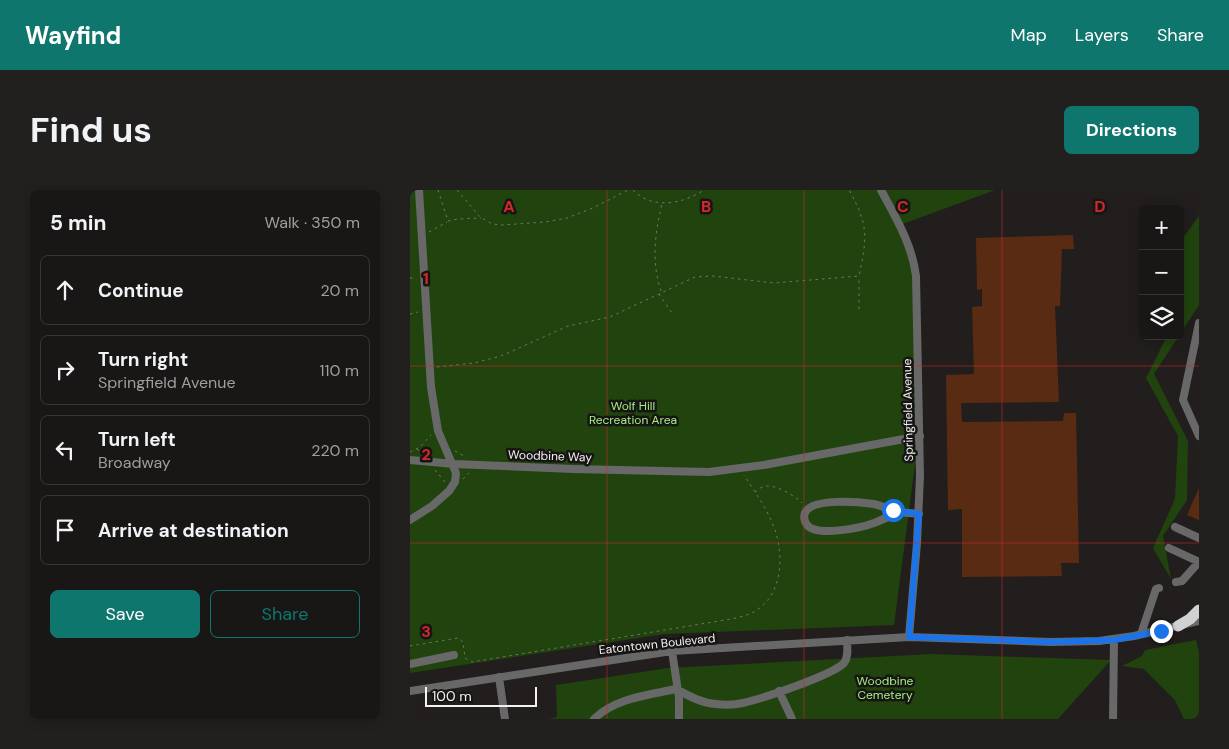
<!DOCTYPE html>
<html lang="en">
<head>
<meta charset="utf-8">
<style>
	:root { --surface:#191616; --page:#221f1f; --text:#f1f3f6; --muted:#9f9fa1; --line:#373535; --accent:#0f766e }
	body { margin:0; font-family:"DM Sans",sans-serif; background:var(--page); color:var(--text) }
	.controls { position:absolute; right:15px; top:15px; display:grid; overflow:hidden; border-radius:8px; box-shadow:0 2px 12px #0003 }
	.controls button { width:45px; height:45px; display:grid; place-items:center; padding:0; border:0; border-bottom:1px solid var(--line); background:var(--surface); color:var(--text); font:25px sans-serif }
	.scale { position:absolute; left:15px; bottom:12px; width:112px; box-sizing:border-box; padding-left:5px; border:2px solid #f3f2f1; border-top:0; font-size:14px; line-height:18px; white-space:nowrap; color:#f3f2f1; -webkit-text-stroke:4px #171514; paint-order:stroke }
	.stop { position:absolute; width:15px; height:15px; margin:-11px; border:4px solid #1a73e8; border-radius:50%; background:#fff }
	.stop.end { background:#1a73e8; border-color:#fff; box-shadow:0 1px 5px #0008 }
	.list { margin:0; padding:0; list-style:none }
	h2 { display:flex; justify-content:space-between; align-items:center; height:65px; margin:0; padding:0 20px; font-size:21px }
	h2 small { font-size:16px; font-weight:400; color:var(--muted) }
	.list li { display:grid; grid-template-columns:32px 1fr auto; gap:15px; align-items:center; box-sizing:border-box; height:70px; margin:0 10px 10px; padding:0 10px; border:1px solid var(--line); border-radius:8px }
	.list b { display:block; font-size:19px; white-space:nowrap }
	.list p { margin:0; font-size:16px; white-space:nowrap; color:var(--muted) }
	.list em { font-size:16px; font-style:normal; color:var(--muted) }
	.actions { display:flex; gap:10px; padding:15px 20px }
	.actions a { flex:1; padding:11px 0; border:1px solid var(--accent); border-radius:8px; text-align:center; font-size:18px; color:var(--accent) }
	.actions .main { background:var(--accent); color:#fff }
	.icon { flex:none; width:28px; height:28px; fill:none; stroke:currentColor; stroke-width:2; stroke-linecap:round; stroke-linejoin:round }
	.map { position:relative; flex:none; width:789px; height:529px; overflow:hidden; border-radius:8px }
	header { display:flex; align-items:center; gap:30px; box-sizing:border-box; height:70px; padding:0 25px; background:var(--accent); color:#fff }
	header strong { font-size:24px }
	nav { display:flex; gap:28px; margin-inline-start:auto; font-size:18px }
	.intro { display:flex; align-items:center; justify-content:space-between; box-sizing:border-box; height:120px; padding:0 30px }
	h1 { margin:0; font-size:35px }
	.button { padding:12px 22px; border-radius:8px; background:var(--accent); color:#fff; font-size:18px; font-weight:700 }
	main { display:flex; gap:30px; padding:0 30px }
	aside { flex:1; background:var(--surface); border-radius:8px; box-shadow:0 2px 12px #0003 }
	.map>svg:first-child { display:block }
	.green { fill:#21440e }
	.building { fill:#592b13 }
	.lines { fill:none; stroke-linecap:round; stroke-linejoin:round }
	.path { stroke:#747271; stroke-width:1; stroke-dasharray:2.5 4; stroke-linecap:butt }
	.minor { stroke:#686869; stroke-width:8 }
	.highway { stroke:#cfd1d3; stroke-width:11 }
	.route { stroke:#1a73e8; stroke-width:6 }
	.grid { fill:none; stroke:#d62828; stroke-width:1; stroke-opacity:0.55 }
	.labels { text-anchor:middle; stroke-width:5; stroke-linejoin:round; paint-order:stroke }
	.park-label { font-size:12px; fill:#a3ed81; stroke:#171514 }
	.street-label { font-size:12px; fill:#f3f2f1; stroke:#171514 }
	.grid-label { font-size:16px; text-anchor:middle; font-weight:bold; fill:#d62828; stroke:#171514; stroke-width:5; stroke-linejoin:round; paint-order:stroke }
</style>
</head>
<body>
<header>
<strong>Wayfind</strong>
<nav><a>Map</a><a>Layers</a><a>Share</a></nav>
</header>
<div class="intro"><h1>Find us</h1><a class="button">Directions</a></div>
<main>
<aside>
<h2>5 min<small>Walk · 350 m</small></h2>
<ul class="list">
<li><svg class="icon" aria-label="ahead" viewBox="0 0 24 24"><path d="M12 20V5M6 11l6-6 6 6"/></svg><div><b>Continue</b></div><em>20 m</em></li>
<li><svg class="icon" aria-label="right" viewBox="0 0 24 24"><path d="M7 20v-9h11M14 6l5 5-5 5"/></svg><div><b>Turn right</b><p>Springfield Avenue</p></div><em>110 m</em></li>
<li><svg class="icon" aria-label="left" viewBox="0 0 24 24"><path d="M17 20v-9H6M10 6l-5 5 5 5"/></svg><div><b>Turn left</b><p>Broadway</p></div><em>220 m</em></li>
<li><svg class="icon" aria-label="arrive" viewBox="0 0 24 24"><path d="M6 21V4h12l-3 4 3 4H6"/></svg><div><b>Arrive at destination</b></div></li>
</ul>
<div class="actions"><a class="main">Save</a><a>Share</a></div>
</aside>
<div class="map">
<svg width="789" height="529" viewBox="0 0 789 529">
	<rect width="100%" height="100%" fill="#211e1d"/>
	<path class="green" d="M 0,0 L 585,0 L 490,35 L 503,75 L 509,244 L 484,435 L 254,444 L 0,483 Z
		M 789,26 L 789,115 L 770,144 L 770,52 Z
		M 757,146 L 769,146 L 744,184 L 778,251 L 777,310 L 753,346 L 761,389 L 743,358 L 765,309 L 768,246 L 736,188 Z
		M 786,450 L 789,463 L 789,529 L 774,529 L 765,510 L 734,479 L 712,476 L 732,466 L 735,460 Z
		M 521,464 L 701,470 L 648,529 L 139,529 L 147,527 L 146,495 L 258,478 Z"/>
	<path class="building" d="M 663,45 L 664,59 L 652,59 L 650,116 L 645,116 L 649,212 L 551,213 L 552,232 L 653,231 L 654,223 L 666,223 L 669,373 L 651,373 L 652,386 L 552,387 L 552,319 L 538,320 L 536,185 L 564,184 L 562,117 L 572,116 L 572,99 L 567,100 L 566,48 Z
		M 789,298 L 789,330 L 777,325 Z"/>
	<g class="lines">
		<path class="path" d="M 28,0 L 38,31 L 48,29 L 71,28
			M 47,0 L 70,27 L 82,34 L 92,35 L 135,32 L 157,28 L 183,18 L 218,0
			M 223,0 C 242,20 273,14 294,0
			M 19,42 L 37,32
			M 0,88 L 6,88
			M 251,101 C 241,71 245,44 252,13
			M 249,104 L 262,123
			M 449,119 L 449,87
			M 0,124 L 8,122
			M 27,177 L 64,173 L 91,166 L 158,136 L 200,127 L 285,87 L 303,86 L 364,93 L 449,86 C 457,48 459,35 439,0
			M 7,259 L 11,263
			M 45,261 L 54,266
			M 0,262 L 10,257 L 21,245
			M 25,280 L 35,292
			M 53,289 L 59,283
			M 345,302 C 348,300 352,296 356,296 C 367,295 385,306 392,313
			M 0,456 L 48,448 L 53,452 L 55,468 L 62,472 L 321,429 C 330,427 340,425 347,420 C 376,401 374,355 360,328 C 353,313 343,299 334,285"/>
		<path class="minor" d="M 471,0 C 486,28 502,54 506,86 L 510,286 L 507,353 L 499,447
			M 789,133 L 773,210 L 789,246
			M 0,270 L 44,274 L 163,279 L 299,282 L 354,275 L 510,246
			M 489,322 C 480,326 472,330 464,333 C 451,338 406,347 397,335 C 394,331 393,325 396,321 C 405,308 449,312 464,314 C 472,316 481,320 489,322 C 496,323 502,323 509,324
			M 0,330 L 22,316 L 39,301 L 45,292 L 46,283 L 28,241 L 21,197 L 9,0
			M 765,337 L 789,348
			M 759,358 L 789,372
			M 766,392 L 772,391 L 789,372
			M 731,444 L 746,399 L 749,398
			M 262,461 L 269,508 L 269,529
			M 0,474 L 44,465
			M 89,487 L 95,529
			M 0,501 L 262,461 L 499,447 L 640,452 L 689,451 L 724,446 L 789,431
			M 369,501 L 382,529
			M 184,529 C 205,508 239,505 266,499 C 279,506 291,513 306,514 C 315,515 324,515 333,513 C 351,509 423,485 434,473 C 439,466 437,458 437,450
			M 703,529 L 704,450"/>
		<path class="highway" d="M 768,436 L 780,429 L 789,420"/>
	</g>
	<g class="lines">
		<path class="route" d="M 483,320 L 509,324 L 499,447 L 640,452 L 704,450 L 751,441"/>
	</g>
	<path class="grid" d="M 197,0 L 197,529M 394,0 L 394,529M 592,0 L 592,529M 0,176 L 789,176M 0,353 L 789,353"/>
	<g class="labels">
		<g class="park-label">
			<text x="223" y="220">Wolf Hill<tspan x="223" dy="14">Recreation Area</tspan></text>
			<text x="475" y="495">Woodbine<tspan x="475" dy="14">Cemetery</tspan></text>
		</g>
		<g class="street-label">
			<text transform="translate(498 220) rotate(-91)" y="4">Springfield Avenue</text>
			<text transform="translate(140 266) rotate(2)" y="4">Woodbine Way</text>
			<text transform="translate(247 454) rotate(-6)" y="4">Eatontown Boulevard</text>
		</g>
	</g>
	<g class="grid-label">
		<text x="99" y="22">A</text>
		<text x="296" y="22">B</text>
		<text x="493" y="22">C</text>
		<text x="690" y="22">D</text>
		<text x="16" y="94">1</text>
		<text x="16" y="270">2</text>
		<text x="16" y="447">3</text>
	</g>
</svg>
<div class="controls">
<button>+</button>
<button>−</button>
<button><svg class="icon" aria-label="layers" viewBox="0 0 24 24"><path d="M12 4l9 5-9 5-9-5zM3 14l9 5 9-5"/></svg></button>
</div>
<div class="scale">100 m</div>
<div class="stop" style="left:483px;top:320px"></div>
<div class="stop end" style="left:751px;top:441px"></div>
</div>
</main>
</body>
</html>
